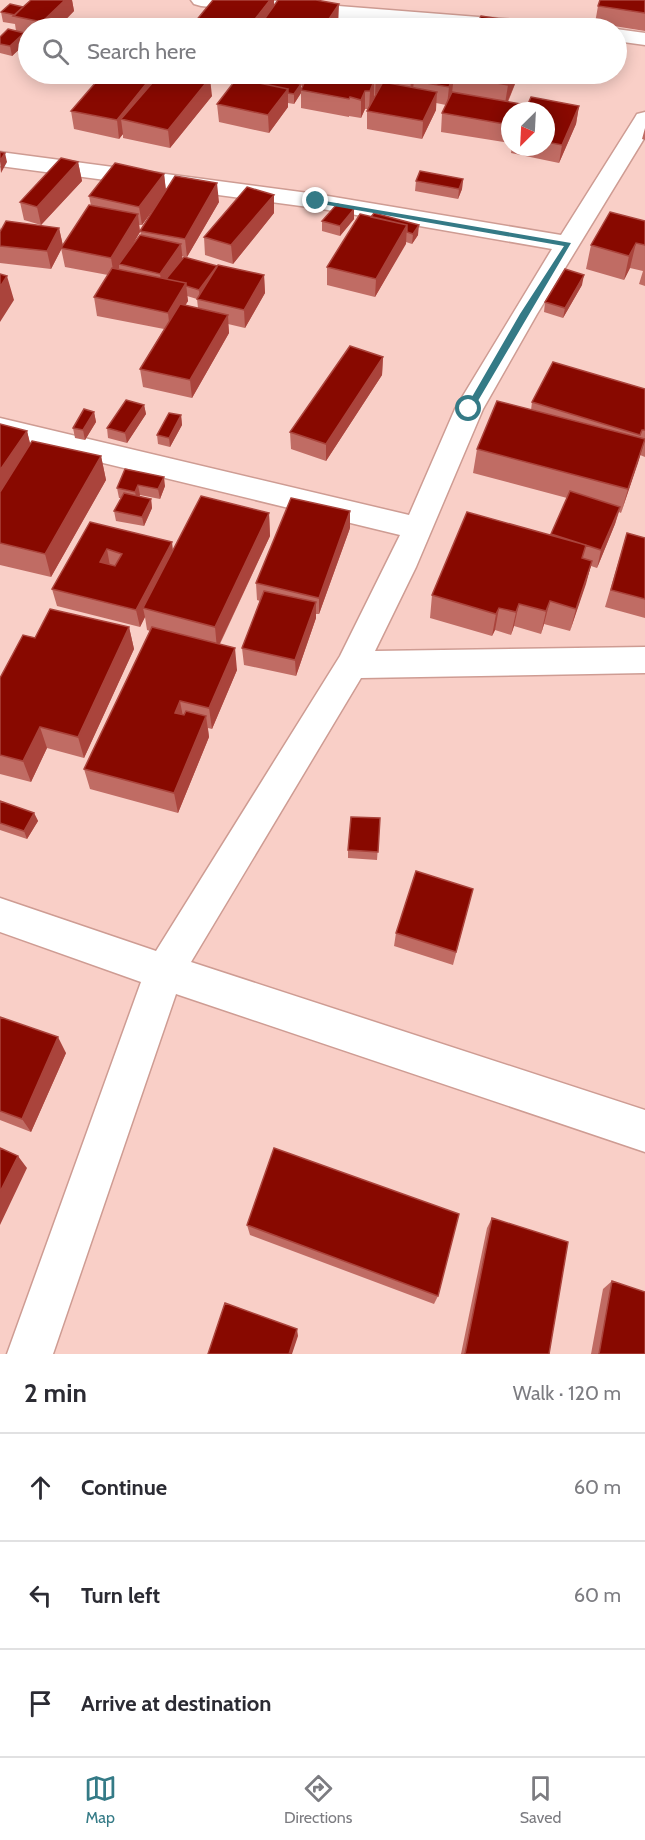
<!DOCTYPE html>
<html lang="en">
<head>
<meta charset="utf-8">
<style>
	:root { --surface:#fff; --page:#f2f2f3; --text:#2b2b33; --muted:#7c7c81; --line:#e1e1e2; --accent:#347a86 }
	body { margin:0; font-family:Cabin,sans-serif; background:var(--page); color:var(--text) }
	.compass { position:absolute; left:501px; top:102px; width:54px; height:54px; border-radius:50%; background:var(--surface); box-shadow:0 3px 15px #0003; rotate:204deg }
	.stop { position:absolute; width:18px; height:18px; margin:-14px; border:4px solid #347a86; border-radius:50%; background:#fff }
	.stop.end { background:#347a86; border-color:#fff; box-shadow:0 2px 6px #0008 }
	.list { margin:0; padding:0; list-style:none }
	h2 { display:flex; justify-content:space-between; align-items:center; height:78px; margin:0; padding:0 24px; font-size:26px }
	h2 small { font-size:20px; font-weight:400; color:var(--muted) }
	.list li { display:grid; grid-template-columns:39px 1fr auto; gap:18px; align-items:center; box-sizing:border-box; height:108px; padding:0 24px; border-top:2px solid var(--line) }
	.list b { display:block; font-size:22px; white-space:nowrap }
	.list em { font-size:20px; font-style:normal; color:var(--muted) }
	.icon { flex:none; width:33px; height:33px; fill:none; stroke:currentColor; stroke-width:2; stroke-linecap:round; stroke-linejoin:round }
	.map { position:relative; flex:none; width:645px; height:1354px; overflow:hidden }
	.search { position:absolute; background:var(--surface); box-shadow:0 3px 15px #0003; left:18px; right:18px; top:18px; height:66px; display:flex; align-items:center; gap:15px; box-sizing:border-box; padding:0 21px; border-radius:33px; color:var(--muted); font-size:22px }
	.sheet { height:402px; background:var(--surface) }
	nav { display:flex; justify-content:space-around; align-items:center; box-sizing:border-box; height:84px; border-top:2px solid var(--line); background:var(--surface); font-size:16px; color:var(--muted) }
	nav a { display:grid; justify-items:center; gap:3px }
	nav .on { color:var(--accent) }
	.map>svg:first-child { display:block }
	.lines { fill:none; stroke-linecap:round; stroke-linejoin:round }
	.minor-casing { stroke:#ce9c93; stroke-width:3 }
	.minor { fill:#fff; fill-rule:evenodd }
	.wall { fill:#c06c64; fill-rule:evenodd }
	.shaded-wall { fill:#aa443c }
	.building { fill:#880900; stroke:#aa443c; stroke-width:1.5; fill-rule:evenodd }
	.route { fill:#347a86 }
</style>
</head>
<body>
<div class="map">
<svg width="645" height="1354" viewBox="0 0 645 1354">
	<rect width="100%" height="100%" fill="#f9cfc7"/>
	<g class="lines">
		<g class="minor-casing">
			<path id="minor" d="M 191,0 L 262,0 L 541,22 L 548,24 L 551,28 L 461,28 L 331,19 L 201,6 L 194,4 Z
				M 616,29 L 645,33 L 645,45 L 616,41 Z
				M 645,112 L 645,137 L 537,314 L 483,409 L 416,567 L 375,651 L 645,647 L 645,673 L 361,678 L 191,962 L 645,1110 L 645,1152 L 176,994 L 53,1354 L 7,1354 L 141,982 L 0,932 L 0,898 L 156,951 L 340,656 L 400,535 L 0,438 L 0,418 L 409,515 L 455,409 L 552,249 L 316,208 L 0,166 L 0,152 L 316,194 L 561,235 L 634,119 L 637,114 Z"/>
		</g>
		<use href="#minor" class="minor"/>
	</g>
	<path class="wall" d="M 31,0 L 72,0 L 74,11 L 63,23 L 98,28 L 28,28 L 28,37 L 25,36 L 26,43 L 12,56 L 0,53 L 0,37 L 16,31 L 15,24 L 3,22 L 1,12 L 23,7 Z
		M 645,0 L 645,31 L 595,23 L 598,6 Z
		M 158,74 L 159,76 L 212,96 L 170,148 L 123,138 L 123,134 L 119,139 L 74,129 L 71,111 Z
		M 213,74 L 234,74 L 231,77 Z
		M 244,74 L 327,74 L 334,75 L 334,74 L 519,74 L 508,102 L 521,104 L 520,111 L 510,111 L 510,143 L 441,132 L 442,113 L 446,105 L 436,103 L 436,110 L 422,139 L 367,129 L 367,111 L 368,109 L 365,109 L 361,118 L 349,116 L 349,117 L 301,108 L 301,90 L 302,86 L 301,86 L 301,93 L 294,104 L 288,103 L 288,107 L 269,133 L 219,122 L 217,104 L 249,81 L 252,77 L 244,75 Z
		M 579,106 L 576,124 L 559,163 L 511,153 L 512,147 L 546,147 L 546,111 Z
		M 645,128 L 645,140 L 642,139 Z
		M 78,162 L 82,181 L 41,225 L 24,220 L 20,202 Z
		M 164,174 L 166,190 L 219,202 L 187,257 L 182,256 L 182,259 L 264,275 L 265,293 L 245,328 L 228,324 L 229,333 L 192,398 L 143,387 L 140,369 L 164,329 L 97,316 L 94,297 L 108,275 L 65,267 L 61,248 L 91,206 L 89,196 ZM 153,210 L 140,231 L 141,235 L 134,242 L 140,232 L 139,225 L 142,225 ZM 187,296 L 197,299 L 198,308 L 185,305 L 188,301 Z
		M 463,179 L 462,189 L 458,199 L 415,191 L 416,181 Z
		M 274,195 L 274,213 L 233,264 L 205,255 L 204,237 Z
		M 354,209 L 354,219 L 340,236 L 322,231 L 322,221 Z
		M 360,214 L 418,235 L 412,244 L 406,242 L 375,297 L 327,285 L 327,267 Z
		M 645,221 L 645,286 L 639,284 L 643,271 L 630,268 L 624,280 L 586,269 L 591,245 Z
		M 0,227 L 1,231 L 59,228 L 63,246 L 51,269 L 0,263 Z
		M 582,285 L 563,318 L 544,312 L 545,302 Z
		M 383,357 L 382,375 L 326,461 L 291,449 L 290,432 Z
		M 645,389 L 645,457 L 640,455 L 621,513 L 619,512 L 615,524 L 597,568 L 591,566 L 570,631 L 544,624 L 541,634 L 514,626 L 511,635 L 495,630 L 492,636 L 430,618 L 432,595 L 551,535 L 567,498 L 473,473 L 477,449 L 531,410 L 532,402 Z
		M 144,405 L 146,414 L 127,443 L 108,438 L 107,428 Z
		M 94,412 L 96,422 L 85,440 L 75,438 L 73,428 Z
		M 181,415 L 182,425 L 170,447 L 158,444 L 157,435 Z
		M 0,424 L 27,431 L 30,444 L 101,456 L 106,480 L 51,577 L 0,565 Z
		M 125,469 L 165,486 L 160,499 L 140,495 L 139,496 L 151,499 L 152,508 L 144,526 L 116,521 L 114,511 L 121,498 L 119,498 L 117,488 Z
		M 269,513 L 270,536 L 220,644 L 237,670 L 212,729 L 208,728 L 209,737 L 178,813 L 90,789 L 84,769 L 150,631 L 147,630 L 145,617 L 140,627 L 57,606 L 52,589 L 90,522 L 173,550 Z
		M 350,528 L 319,614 L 316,614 L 316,618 L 296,676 L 244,665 L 242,648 L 260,601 L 257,600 L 256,583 Z
		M 627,533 L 645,538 L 645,618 L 605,607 Z
		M 129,627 L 134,649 L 84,758 L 47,748 L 31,782 L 0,774 L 0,678 L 35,638 Z
		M 0,801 L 34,813 L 38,821 L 27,839 L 0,830 Z
		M 380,818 L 377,860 L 348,858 L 348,850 Z
		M 473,889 L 453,965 L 394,946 L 396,933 Z
		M 0,1017 L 66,1053 L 31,1132 L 0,1120 Z
		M 492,1218 L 549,1354 L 461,1354 L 487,1228 Z
		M 247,1225 L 438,1296 L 434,1304 L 250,1235 Z
		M 612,1281 L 645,1354 L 591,1354 L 603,1289 Z"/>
	<path class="shaded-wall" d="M 65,0 L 72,0 L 74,11 L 57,28 L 43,28 L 42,22 Z
		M 270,0 L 274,0 L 275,19 L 267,28 L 248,28 Z
		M 339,4 L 338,28 L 323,28 Z
		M 24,33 L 26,43 L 12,56 L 10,46 Z
		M 154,74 L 158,74 L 160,87 L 121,119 L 123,134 L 119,139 L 117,120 Z
		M 302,74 L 310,74 L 302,86 Z
		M 378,74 L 385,74 L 381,74 L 381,86 L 375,95 L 376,77 Z
		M 413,74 L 420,74 L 414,81 L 413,89 L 410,96 L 411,78 Z
		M 512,74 L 519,74 L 504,110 L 508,85 Z
		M 454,76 L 452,93 L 447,105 L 449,87 Z
		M 210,78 L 212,96 L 170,148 L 168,130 Z
		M 374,81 L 374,99 L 369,109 L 370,91 Z
		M 301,84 L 301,93 L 294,104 L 294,94 Z
		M 288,89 L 288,107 L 269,133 L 268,115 Z
		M 365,91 L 365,109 L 361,118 L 361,100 Z
		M 437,92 L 436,110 L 422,139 L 423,121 Z
		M 579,106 L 576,124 L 559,163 L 562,145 Z
		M 5,153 L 7,162 L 1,173 L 0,161 Z
		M 78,162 L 82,181 L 41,225 L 37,207 Z
		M 164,174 L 166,192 L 142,225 L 139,207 Z
		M 463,179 L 462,189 L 458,199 L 459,189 Z
		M 217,183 L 219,202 L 187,257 L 185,239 Z
		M 274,195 L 274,213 L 233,264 L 231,245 Z
		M 354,209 L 354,219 L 340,236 L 340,226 Z
		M 138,214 L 140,232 L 121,265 L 119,264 L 119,268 L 114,276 L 111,258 Z
		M 407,225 L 406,244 L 375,297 L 376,279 Z
		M 419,225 L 418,235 L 412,244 L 413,234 Z
		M 59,228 L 63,246 L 51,269 L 47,251 Z
		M 636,243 L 630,268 L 624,280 L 629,256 Z
		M 181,244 L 183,262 L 163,292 L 160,274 Z
		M 218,266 L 200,300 L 199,290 Z
		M 264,275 L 265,293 L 245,328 L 244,310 Z
		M 584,275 L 582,285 L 563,318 L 565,308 Z
		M 7,276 L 14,300 L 0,322 L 0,287 Z
		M 186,283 L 188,301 L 170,331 L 168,313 Z
		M 228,315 L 229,333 L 192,398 L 190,380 Z
		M 383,357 L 382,375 L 326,461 L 326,444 Z
		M 144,405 L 146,414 L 127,443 L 125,433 Z
		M 94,412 L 96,422 L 85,440 L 83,430 Z
		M 181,415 L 182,425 L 170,447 L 169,438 Z
		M 27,431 L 33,455 L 0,504 L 0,470 Z
		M 645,439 L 638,463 L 621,513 L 628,489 Z
		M 101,456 L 106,480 L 51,577 L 45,554 Z
		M 164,477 L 165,486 L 160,499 L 158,489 Z
		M 138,485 L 140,495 L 137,501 L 135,492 Z
		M 151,499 L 152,508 L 144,526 L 142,517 Z
		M 620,507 L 615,524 L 597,568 L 601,550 Z
		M 350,511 L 350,528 L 319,614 L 319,598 Z
		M 269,513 L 270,536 L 217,649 L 215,627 Z
		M 172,542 L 174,559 L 143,608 L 145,617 L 140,627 L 136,610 Z
		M 107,549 L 110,566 L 100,562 Z
		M 592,561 L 586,584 L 570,631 L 576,609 Z
		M 550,601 L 544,624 L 541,634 L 546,611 Z
		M 316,602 L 316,618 L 296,676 L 295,660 Z
		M 519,604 L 514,626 L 511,635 L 516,612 Z
		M 499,608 L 495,630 L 492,636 L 496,614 Z
		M 129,627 L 134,649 L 84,758 L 78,737 Z
		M 235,648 L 237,670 L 212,729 L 209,708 Z
		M 180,701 L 184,722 L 175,713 Z
		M 206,716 L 209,737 L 178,813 L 174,793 Z
		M 40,727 L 47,748 L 31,782 L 23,761 Z
		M 34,813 L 38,821 L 27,839 L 24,831 Z
		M 58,1037 L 66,1053 L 31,1132 L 22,1119 Z
		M 18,1156 L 27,1168 L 0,1225 L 0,1192 Z
		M 297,1329 L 298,1336 L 292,1354 L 289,1354 Z"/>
	<path class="building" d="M 31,0 L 65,0 L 42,22 L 13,16 Z
		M 213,0 L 270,0 L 248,28 L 190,28 Z
		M 278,0 L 316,0 L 339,4 L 323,28 L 258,28 Z
		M 600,0 L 645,0 L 645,13 L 598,6 Z
		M 10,4 L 23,7 L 15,15 L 1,12 Z
		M 481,16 L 532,24 L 530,28 L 475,28 Z
		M 49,20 L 98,28 L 42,28 Z
		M 404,25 L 425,28 L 403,28 Z
		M 8,29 L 24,33 L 10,46 L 0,44 L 0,37 Z
		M 103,74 L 154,74 L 117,120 L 71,111 Z
		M 160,74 L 190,74 L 210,78 L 168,130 L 121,119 Z
		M 308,74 L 327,74 L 374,81 L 370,91 L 365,91 L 361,100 L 350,97 L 349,99 L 301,90 Z
		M 355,74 L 378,74 L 376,77 Z
		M 381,74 L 413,74 L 411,78 Z
		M 417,74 L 454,74 L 449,87 L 414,81 Z
		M 455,74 L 512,74 L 508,85 L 454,76 Z
		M 253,75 L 301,84 L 294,94 L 288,93 L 288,89 L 249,81 Z
		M 237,78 L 288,89 L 268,115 L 217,104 Z
		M 383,82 L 437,92 L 423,121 L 367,111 Z
		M 452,92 L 521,104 L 518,111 L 510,111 L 510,125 L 442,113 Z
		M 531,97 L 579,106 L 562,145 L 546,142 L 546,111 L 525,111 Z
		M 0,152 L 5,153 L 0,161 Z
		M 61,158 L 78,162 L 37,207 L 20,202 Z
		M 115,163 L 164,174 L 139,207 L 89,196 Z
		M 420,171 L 463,179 L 459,189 L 416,181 Z
		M 175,176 L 217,183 L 185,239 L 140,231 Z
		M 247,187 L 274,195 L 231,245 L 204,237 Z
		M 337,204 L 354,209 L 340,226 L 322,221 Z
		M 89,205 L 138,214 L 111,258 L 61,248 Z
		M 610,212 L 645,221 L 645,245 L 636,243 L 629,256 L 591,245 Z
		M 374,213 L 419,225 L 413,234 L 407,232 L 407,225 L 371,217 Z
		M 360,214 L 407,225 L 376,279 L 327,267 Z
		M 6,221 L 59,228 L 47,251 L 0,246 L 0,232 Z
		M 140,235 L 181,244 L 160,274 L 119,264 Z
		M 184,257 L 217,266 L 199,290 L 186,286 L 186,283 L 166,279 Z
		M 218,265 L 264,275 L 244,310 L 197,299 Z
		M 112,268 L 186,283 L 168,313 L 94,297 Z
		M 565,269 L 584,275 L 565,308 L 545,302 Z
		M 0,274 L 7,276 L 0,287 Z
		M 180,304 L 228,315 L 190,380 L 140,369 Z
		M 350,346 L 383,357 L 326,444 L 290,432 Z
		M 553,362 L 645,389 L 645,430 L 642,430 L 640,435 L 532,402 Z
		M 126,400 L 144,405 L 125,433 L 107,428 Z
		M 497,401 L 645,439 L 628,489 L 477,449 Z
		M 84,409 L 94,412 L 83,430 L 73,428 Z
		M 169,413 L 181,415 L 169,438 L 157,435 Z
		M 0,424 L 27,431 L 0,470 Z
		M 32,441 L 101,456 L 45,554 L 0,543 L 0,492 Z
		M 125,469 L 164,477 L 158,489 L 138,485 L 135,492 L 117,488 Z
		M 570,491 L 620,507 L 601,550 L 551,534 Z
		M 124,493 L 151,499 L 142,517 L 114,511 Z
		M 201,496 L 269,513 L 215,627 L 143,608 Z
		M 291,498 L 350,511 L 319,598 L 256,583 Z
		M 467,512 L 586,545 L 582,558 L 592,561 L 576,609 L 550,601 L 546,611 L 519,604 L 516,612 L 499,608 L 496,614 L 432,595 Z
		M 90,522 L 172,542 L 136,610 L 52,589 ZM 107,549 L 122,554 L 115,566 L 100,562 Z
		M 627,533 L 645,538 L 645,599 L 611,590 Z
		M 264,591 L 316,602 L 295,660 L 242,648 Z
		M 50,609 L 129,627 L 78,737 L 40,727 L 23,761 L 0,755 L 0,678 L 23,635 L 35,638 Z
		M 152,627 L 235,648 L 209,708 L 180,701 L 175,713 L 184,715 L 186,711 L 206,716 L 174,793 L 84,769 Z
		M 0,801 L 34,813 L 24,831 L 0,823 Z
		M 351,817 L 380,818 L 378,852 L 348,850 Z
		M 416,871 L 473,889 L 456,952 L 396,933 Z
		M 0,1017 L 58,1037 L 22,1119 L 0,1111 Z
		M 0,1148 L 18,1156 L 0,1192 Z
		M 274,1148 L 459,1214 L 438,1296 L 247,1225 Z
		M 492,1218 L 568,1242 L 549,1354 L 465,1354 Z
		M 612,1281 L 645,1292 L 645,1354 L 599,1354 Z
		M 225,1303 L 297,1329 L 289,1354 L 208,1354 Z"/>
	<path class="route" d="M 313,199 L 571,243 L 472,411 L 465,409 L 520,314 L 564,246 L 316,203 Z"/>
</svg>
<svg class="compass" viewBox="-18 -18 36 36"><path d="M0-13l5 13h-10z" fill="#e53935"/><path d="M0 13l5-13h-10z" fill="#7c7c81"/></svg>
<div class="stop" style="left:469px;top:409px"></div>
<div class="stop end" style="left:316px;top:201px"></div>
<div class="search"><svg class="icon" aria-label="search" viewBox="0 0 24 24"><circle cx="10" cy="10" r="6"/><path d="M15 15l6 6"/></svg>Search here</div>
</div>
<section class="sheet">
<h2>2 min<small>Walk · 120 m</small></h2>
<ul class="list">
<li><svg class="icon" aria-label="ahead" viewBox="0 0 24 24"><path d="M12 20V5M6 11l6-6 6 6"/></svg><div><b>Continue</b></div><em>60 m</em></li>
<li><svg class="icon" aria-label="left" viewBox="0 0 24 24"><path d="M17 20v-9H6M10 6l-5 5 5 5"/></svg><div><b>Turn left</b></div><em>60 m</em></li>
<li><svg class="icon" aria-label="arrive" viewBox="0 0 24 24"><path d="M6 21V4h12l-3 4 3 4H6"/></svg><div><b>Arrive at destination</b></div></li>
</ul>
</section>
<nav>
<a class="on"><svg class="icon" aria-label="map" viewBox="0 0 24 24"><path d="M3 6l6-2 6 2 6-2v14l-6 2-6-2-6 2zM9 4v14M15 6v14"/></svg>Map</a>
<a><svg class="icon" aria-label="directions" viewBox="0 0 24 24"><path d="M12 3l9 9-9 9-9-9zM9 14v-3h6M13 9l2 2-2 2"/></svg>Directions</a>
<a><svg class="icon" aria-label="saved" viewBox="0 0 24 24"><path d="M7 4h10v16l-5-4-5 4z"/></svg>Saved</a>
</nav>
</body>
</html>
